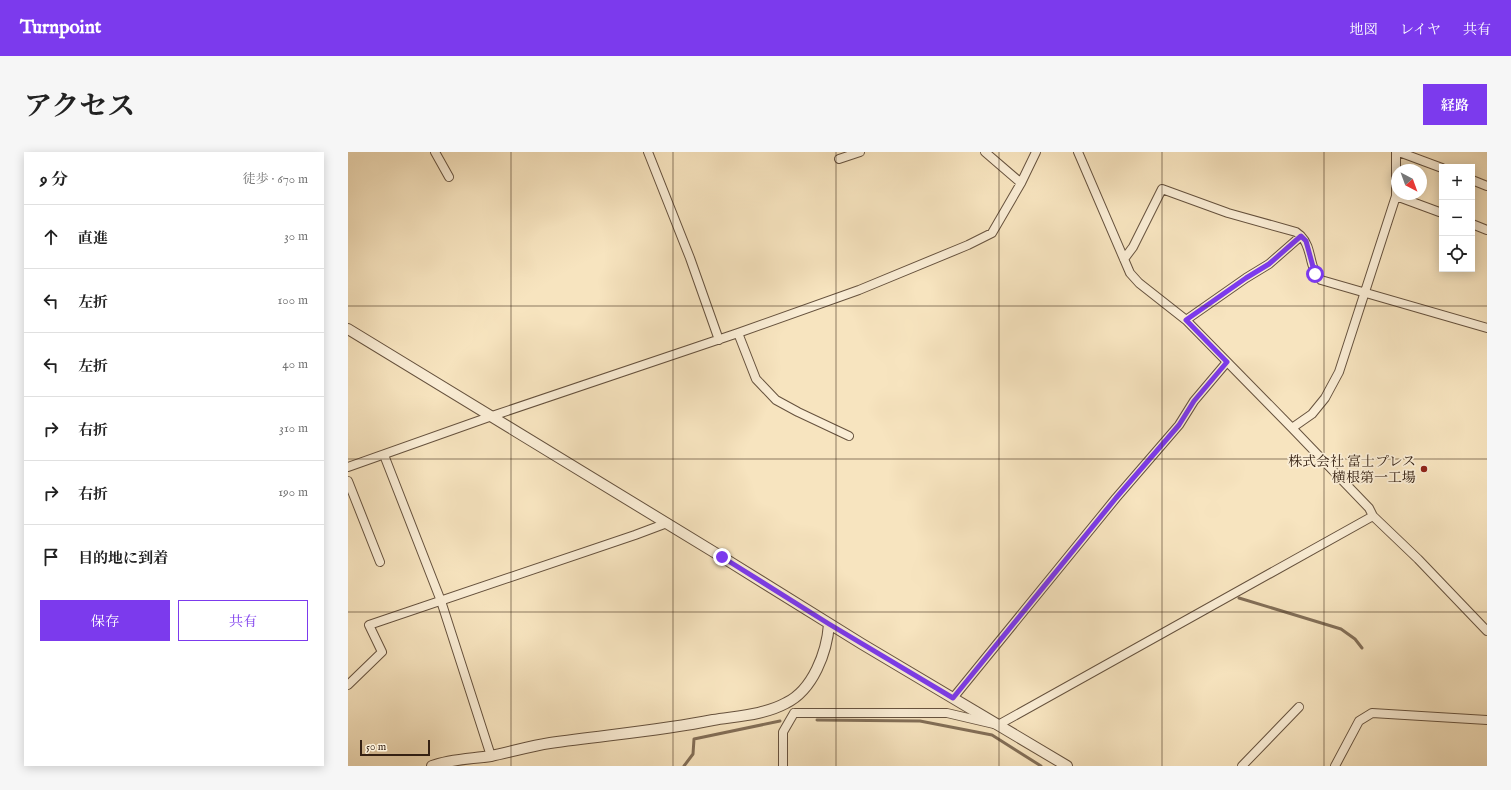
<!DOCTYPE html>
<html lang="ja">
<head>
<meta charset="utf-8">
<style>
	:root { --surface:#fff; --page:#f6f6f6; --text:#222; --muted:#767676; --line:#e0e0e0; --accent:#7c3aed }
	body { margin:0; font-family:"IM FELL English","Noto Serif JP",serif; background:var(--page); color:var(--text) }
	.controls { position:absolute; right:12px; top:12px; display:grid; overflow:hidden; border-radius:0px; box-shadow:0 2px 10px #0003 }
	.controls button { width:36px; height:36px; display:grid; place-items:center; padding:0; border:0; border-bottom:1px solid var(--line); background:var(--surface); color:var(--text); font:20px sans-serif }
	.compass { position:absolute; left:1043px; top:12px; width:36px; height:36px; border-radius:50%; background:var(--surface); box-shadow:0 2px 10px #0003; rotate:139deg }
	.scale { position:absolute; left:12px; bottom:10px; width:70px; box-sizing:border-box; padding-left:4px; border:2px solid #352113; border-top:0; font-size:11px; line-height:14px; white-space:nowrap; color:#352113; -webkit-text-stroke:3px #faedd5; paint-order:stroke }
	.stop { position:absolute; width:12px; height:12px; margin:-9px; border:3px solid #7c3aed; border-radius:50%; background:#fff }
	.stop.end { background:#7c3aed; border-color:#fff; box-shadow:0 1px 4px #0008 }
	.list { margin:0; padding:0; list-style:none }
	h2 { display:flex; justify-content:space-between; align-items:center; height:52px; margin:0; padding:0 16px; font-size:17px }
	h2 small { font-size:13px; font-weight:400; color:var(--muted) }
	.list li { display:grid; grid-template-columns:26px 1fr auto; gap:12px; align-items:center; box-sizing:border-box; height:64px; padding:0 16px; border-top:1px solid var(--line) }
	.list b { display:block; font-size:15px; white-space:nowrap }
	.list em { font-size:13px; font-style:normal; color:var(--muted) }
	.actions { display:flex; gap:8px; padding:12px 16px }
	.actions a { flex:1; padding:9px 0; border:1px solid var(--accent); border-radius:0px; text-align:center; font-size:14px; color:var(--accent) }
	.actions .main { background:var(--accent); color:#fff }
	.icon { flex:none; width:22px; height:22px; fill:none; stroke:currentColor; stroke-width:2; stroke-linecap:round; stroke-linejoin:round }
	.map { position:relative; flex:none; width:1139px; height:614px; overflow:hidden; border-radius:0px }
	header { display:flex; align-items:center; gap:24px; box-sizing:border-box; height:56px; padding:0 20px; background:var(--accent); color:#fff }
	header strong { font-size:19px }
	nav { display:flex; gap:22px; margin-inline-start:auto; font-size:14px }
	.intro { display:flex; align-items:center; justify-content:space-between; box-sizing:border-box; height:96px; padding:0 24px }
	h1 { margin:0; font-size:28px }
	.button { padding:10px 18px; border-radius:0px; background:var(--accent); color:#fff; font-size:14px; font-weight:700 }
	main { display:flex; gap:24px; padding:0 24px }
	aside { flex:1; background:var(--surface); border-radius:0px; box-shadow:0 2px 10px #0003 }
	.map>svg:first-child { display:block }
	.lines { fill:none; stroke-linecap:round; stroke-linejoin:round }
	.stream { stroke:#826e57; stroke-width:3 }
	.minor-casing { stroke:#66523e; stroke-width:10 }
	.tertiary-casing { stroke:#66523e; stroke-width:12 }
	.minor { stroke:#faedd5; stroke-width:8 }
	.tertiary { stroke:#faedd5; stroke-width:10 }
	.route { stroke:#7c3aed; stroke-width:5 }
	.grid { fill:none; stroke:#352113; stroke-width:1; stroke-opacity:0.55 }
	.poi-dot { fill:#8f2418; stroke:#faedd5; stroke-width:1.5 }
	.labels { text-anchor:middle; stroke-width:3.5; stroke-linejoin:round; paint-order:stroke }
	.poi-label { font-size:14px; fill:#352113; stroke:#faedd5; text-anchor:end }
</style>
</head>
<body>
<header>
<strong>Turnpoint</strong>
<nav><a>地図</a><a>レイヤ</a><a>共有</a></nav>
</header>
<div class="intro"><h1>アクセス</h1><a class="button">経路</a></div>
<main>
<aside>
<h2>9 分<small>徒歩 · 670 m</small></h2>
<ul class="list">
<li><svg class="icon" aria-label="ahead" viewBox="0 0 24 24"><path d="M12 20V5M6 11l6-6 6 6"/></svg><div><b>直進</b></div><em>30 m</em></li>
<li><svg class="icon" aria-label="left" viewBox="0 0 24 24"><path d="M17 20v-9H6M10 6l-5 5 5 5"/></svg><div><b>左折</b></div><em>100 m</em></li>
<li><svg class="icon" aria-label="left" viewBox="0 0 24 24"><path d="M17 20v-9H6M10 6l-5 5 5 5"/></svg><div><b>左折</b></div><em>40 m</em></li>
<li><svg class="icon" aria-label="right" viewBox="0 0 24 24"><path d="M7 20v-9h11M14 6l5 5-5 5"/></svg><div><b>右折</b></div><em>310 m</em></li>
<li><svg class="icon" aria-label="right" viewBox="0 0 24 24"><path d="M7 20v-9h11M14 6l5 5-5 5"/></svg><div><b>右折</b></div><em>190 m</em></li>
<li><svg class="icon" aria-label="arrive" viewBox="0 0 24 24"><path d="M6 21V4h12l-3 4 3 4H6"/></svg><div><b>目的地に到着</b></div></li>
</ul>
<div class="actions"><a class="main">保存</a><a>共有</a></div>
</aside>
<div class="map">
<svg width="1139" height="614" viewBox="0 0 1139 614">
	<rect width="100%" height="100%" fill="#f7e4bf"/>
	<filter id="stains"><feTurbulence type="fractalNoise" baseFrequency=".005" numOctaves="4"/><feColorMatrix values="0 0 0 0 .2 0 0 0 0 .09 0 0 0 0 .02 0 0 0 .5 -.17"/></filter>
	<radialGradient id="worn" r=".72"><stop offset=".6" stop-color="#630" stop-opacity="0"/><stop offset="1" stop-color="#630" stop-opacity=".3"/></radialGradient>
	<g class="lines">
		<path class="stream" d="M 891,446 L 993,477 L 1007,487 L 1014,496
			M 469,568 L 572,569 L 644,583 L 693,614
			M 336,614 L 345,602 L 346,587 L 432,569"/>
		<g class="minor-casing">
			<path id="minor" d="M 87,0 L 101,25
				M 300,0 L 342,106 L 371,188
				M 637,0 L 673,31
				M 730,0 L 782,121 L 791,131 L 838,168 L 944,276 L 1021,356 L 1025,364 L 1070,407 L 1139,479
				M 1051,0 L 1094,16
				M 491,7 L 512,0
				M 1124,28 L 1139,34
				M 1048,44 L 1094,61
				M 1124,72 L 1139,78
				M 776,107 L 785,95 L 814,37 L 880,61 L 948,80 L 953,84
				M 838,168 L 898,126 L 921,112 L 953,84 C 965,96 960,116 973,128 L 1139,176
				M 390,181 L 408,227 L 428,248 L 450,260 L 501,284
				M 944,276 L 964,262 L 977,246 L 991,220 L 1048,44 L 1048,0
				M 36,303 L 93,449 L 143,604
				M 0,315 L 144,264 L 390,181 L 511,138 L 620,93 L 644,81 L 673,31 L 688,0
				M 0,329 L 32,410
				M 0,533 L 34,500 L 21,473 L 287,383 L 319,371
				M 605,546 L 768,346 L 831,273 L 846,249 L 879,210
				M 446,561 L 599,561 L 650,573 L 1025,364
				M 435,614 L 435,580 L 446,561
				M 894,614 L 951,555
				M 987,614 L 1011,569 L 1024,561 L 1139,568"/>
		</g>
		<g class="tertiary-casing">
			<path id="tertiary" d="M 0,177 L 374,405 L 514,492 L 719,614
				M 84,614 C 102,607 123,607 143,604 C 163,600 182,594 202,591 C 257,583 311,579 365,568 C 389,564 416,563 438,551 C 465,538 479,500 481,472"/>
		</g>
		<use href="#minor" class="minor"/>
		<use href="#tertiary" class="tertiary"/>
	</g>
	<g class="lines">
		<path class="route" d="M 374,405 L 481,472 L 605,546 L 768,346 L 831,273 L 846,249 L 879,210 L 838,168 L 898,126 L 921,112 L 953,84 L 958,89 L 967,122"/>
	</g>
	<path class="grid" d="M 163,0 L 163,614M 325,0 L 325,614M 488,0 L 488,614M 651,0 L 651,614M 814,0 L 814,614M 976,0 L 976,614M 0,154 L 1139,154M 0,307 L 1139,307M 0,460 L 1139,460"/>
	<circle class="poi-dot" cx="1076" cy="317" r="4"/>
	<g class="labels">
		<g class="poi-label">
			<text x="1068" y="314">株式会社 富士プレス<tspan x="1068" dy="16">横根第一工場</tspan></text>
		</g>
	</g>
	<rect width="100%" height="100%" filter="url(#stains)"/>
	<rect width="100%" height="100%" fill="url(#worn)"/>
</svg>
<div class="controls">
<button>+</button>
<button>−</button>
<button><svg class="icon" aria-label="locate" viewBox="0 0 24 24"><circle cx="12" cy="12" r="6"/><path d="M12 2v4M12 18v4M2 12h4M18 12h4"/></svg></button>
</div>
<svg class="compass" viewBox="-18 -18 36 36"><path d="M0-13l5 13h-10z" fill="#e53935"/><path d="M0 13l5-13h-10z" fill="#767676"/></svg>
<div class="scale">50 m</div>
<div class="stop" style="left:967px;top:122px"></div>
<div class="stop end" style="left:374px;top:405px"></div>
</div>
</main>
</body>
</html>
